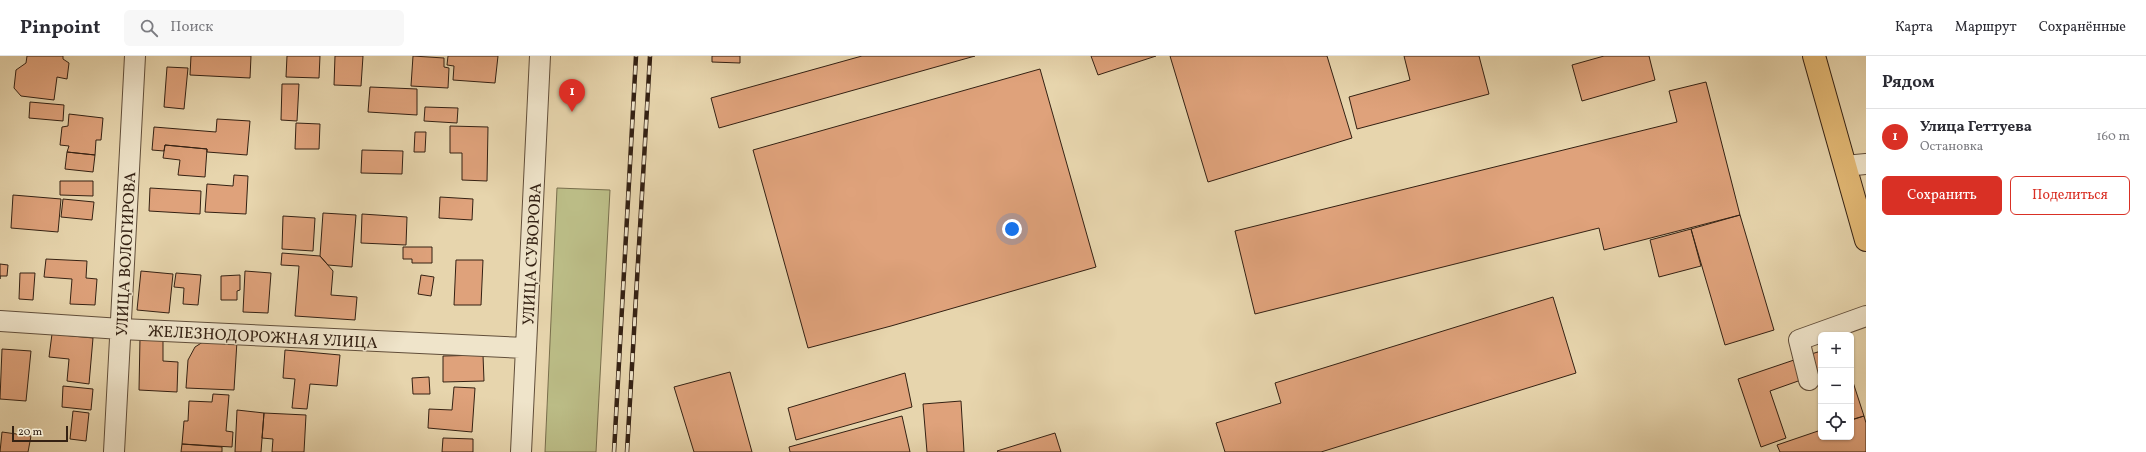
<!DOCTYPE html>
<html lang="ru">
<head>
<meta charset="utf-8">
<style>
	:root { --surface:#fff; --page:#f7f7f7; --text:#2b2b33; --muted:#7c7c81; --line:#e1e1e2; --accent:#d93025 }
	body { margin:0; font-family:Vollkorn,serif; background:var(--page); color:var(--text) }
	.controls { position:absolute; right:12px; bottom:12px; display:grid; overflow:hidden; border-radius:6px; box-shadow:0 1px 3px #0004 }
	.controls button { width:36px; height:36px; display:grid; place-items:center; padding:0; border:0; border-bottom:1px solid var(--line); background:var(--surface); color:var(--text); font:20px sans-serif }
	.scale { position:absolute; left:12px; bottom:10px; width:56px; box-sizing:border-box; padding-left:4px; border:2px solid #342113; border-top:0; font-size:11px; line-height:14px; white-space:nowrap; color:#342113; -webkit-text-stroke:3px #efe4ca; paint-order:stroke }
	.you { position:absolute; left:1012px; top:173px; width:14px; height:14px; margin:-10px; border:3px solid #fff; border-radius:50%; background:#1a73e8; box-shadow:0 0 0 6px #1a73e833 }
	.badge { display:grid; place-items:center; width:26px; height:26px; border-radius:50%; background:var(--accent); color:#fff; font-size:13px; font-weight:700 }
	.pin { position:absolute; translate:-50% -33px; filter:drop-shadow(0 1px 2px #0008) }
	.pin::after { content:''; position:absolute; top:21px; width:14px; height:12px; background:inherit; clip-path:polygon(0 0,100% 0,50% 100%) }
	.list { margin:0; padding:0; list-style:none }
	h2 { display:flex; justify-content:space-between; align-items:center; height:52px; margin:0; padding:0 16px; font-size:17px }
	h2 small { font-size:13px; font-weight:400; color:var(--muted) }
	.list li { display:grid; grid-template-columns:26px 1fr auto; gap:12px; align-items:center; box-sizing:border-box; height:56px; padding:0 16px; border-top:1px solid var(--line) }
	.list b { display:block; font-size:15px; white-space:nowrap }
	.list p { margin:0; font-size:13px; white-space:nowrap; color:var(--muted) }
	.list em { font-size:13px; font-style:normal; color:var(--muted) }
	.actions { display:flex; gap:8px; padding:12px 16px }
	.actions a { flex:1; padding:9px 0; border:1px solid var(--accent); border-radius:6px; text-align:center; font-size:14px; color:var(--accent) }
	.actions .main { background:var(--accent); color:#fff }
	.icon { flex:none; width:22px; height:22px; fill:none; stroke:currentColor; stroke-width:2; stroke-linecap:round; stroke-linejoin:round }
	.map { position:relative; flex:none; width:1866px; height:396px; overflow:hidden }
	header { display:flex; align-items:center; gap:24px; box-sizing:border-box; height:56px; padding:0 20px; background:var(--surface); border-bottom:1px solid var(--line) }
	header strong { font-size:19px }
	nav { display:flex; gap:22px; margin-inline-start:auto; font-size:14px }
	.search { width:280px; height:36px; background:var(--page); display:flex; align-items:center; gap:10px; box-sizing:border-box; padding:0 14px; border-radius:6px; color:var(--muted); font-size:15px }
	main { display:flex }
	aside { flex:1; background:var(--surface) }
	.map>svg:first-child { display:block }
	.green { fill:#bbbc86; stroke:#786e4c }
	.building { fill:#dfa27b; stroke:#342113 }
	.lines { fill:none; stroke-linecap:round; stroke-linejoin:round }
	.minor-casing { stroke:#614e3a; stroke-width:22 }
	.major-casing { stroke:#342113; stroke-width:24 }
	.minor { stroke:#efe4ca; stroke-width:20 }
	.major { stroke:#e4ba76; stroke-width:22 }
	.rail-casing { stroke:#342113; stroke-width:4.5 }
	.rail { stroke:#efe4ca; stroke-width:3; stroke-dasharray:9; stroke-linecap:butt }
	.labels { text-anchor:middle; stroke-width:3; stroke-linejoin:round; paint-order:stroke }
	.street-label { font-size:16px; fill:#342113; stroke:#efe4ca }
</style>
</head>
<body>
<header>
<strong>Pinpoint</strong>
<div class="search"><svg class="icon" aria-label="search" viewBox="0 0 24 24"><circle cx="10" cy="10" r="6"/><path d="M15 15l6 6"/></svg>Поиск</div>
<nav><a>Карта</a><a>Маршрут</a><a>Сохранённые</a></nav>
</header>
<main>
<div class="map">
<svg width="1866" height="396" viewBox="0 0 1866 396">
	<rect width="100%" height="100%" fill="#e7d5ad"/>
	<filter id="stains"><feTurbulence type="fractalNoise" baseFrequency=".005" numOctaves="4"/><feColorMatrix values="0 0 0 0 .2 0 0 0 0 .09 0 0 0 0 .02 0 0 0 .5 -.17"/></filter>
	<radialGradient id="worn" r=".72"><stop offset=".6" stop-color="#630" stop-opacity="0"/><stop offset="1" stop-color="#630" stop-opacity=".3"/></radialGradient>
	<path class="green" d="M 557,132 L 610,134 L 596,396 L 545,396 Z"/>
	<path class="building" d="M 27,0 L 63,0 L 63,3 L 69,7 L 67,23 L 57,21 L 54,44 L 21,40 L 14,32 L 16,14 L 26,7 Z
		M 191,0 L 251,0 L 250,22 L 190,19 Z
		M 287,0 L 320,0 L 319,22 L 286,21 Z
		M 335,0 L 363,0 L 361,30 L 334,29 Z
		M 413,0 L 444,2 L 444,11 L 449,12 L 448,32 L 411,30 Z
		M 448,0 L 498,0 L 495,27 L 453,24 L 454,10 L 447,9 Z
		M 712,0 L 740,0 L 740,7 L 712,6 Z
		M 862,0 L 975,0 L 719,72 L 711,42 Z
		M 1091,0 L 1156,0 L 1098,19 Z
		M 1170,0 L 1327,0 L 1352,82 L 1208,126 Z
		M 1404,0 L 1479,0 L 1489,38 L 1357,73 L 1349,41 L 1410,24 Z
		M 1604,0 L 1649,0 L 1655,24 L 1582,45 L 1572,9 Z
		M 167,11 L 188,12 L 184,53 L 164,51 Z
		M 1040,13 L 1096,211 L 891,270 L 808,292 L 753,94 Z
		M 1706,26 L 1740,159 L 1604,194 L 1599,172 L 1255,258 L 1235,175 L 1677,66 L 1669,35 Z
		M 282,28 L 299,28 L 297,65 L 281,64 Z
		M 370,31 L 417,33 L 417,59 L 368,56 Z
		M 30,46 L 64,49 L 63,65 L 29,62 Z
		M 425,51 L 458,52 L 457,67 L 424,65 Z
		M 69,58 L 103,62 L 101,84 L 96,84 L 95,99 L 67,96 L 69,90 L 60,89 L 62,71 L 68,70 Z
		M 217,63 L 250,65 L 247,99 L 207,96 L 207,93 L 165,89 L 164,95 L 152,94 L 154,71 L 216,76 Z
		M 296,67 L 320,68 L 319,93 L 295,93 Z
		M 450,70 L 488,71 L 487,125 L 462,124 L 462,97 L 450,97 Z
		M 415,76 L 426,76 L 425,96 L 414,96 Z
		M 165,89 L 207,93 L 205,121 L 178,119 L 180,104 L 163,102 Z
		M 362,94 L 403,95 L 402,118 L 361,117 Z
		M 67,96 L 95,99 L 93,116 L 65,113 Z
		M 234,119 L 248,120 L 246,158 L 205,156 L 207,128 L 233,130 Z
		M 60,125 L 93,125 L 93,140 L 60,139 Z
		M 150,132 L 201,135 L 200,158 L 149,155 Z
		M 13,139 L 61,143 L 58,176 L 11,172 Z
		M 440,141 L 473,143 L 472,164 L 439,162 Z
		M 63,143 L 94,146 L 92,164 L 61,161 Z
		M 323,157 L 356,159 L 352,211 L 328,209 L 320,200 Z
		M 362,158 L 407,161 L 406,189 L 361,187 Z
		M 1740,159 L 1774,274 L 1725,289 L 1691,173 Z
		M 283,160 L 315,162 L 313,195 L 282,193 Z
		M 1691,173 L 1701,210 L 1659,221 L 1650,184 Z
		M 403,191 L 432,191 L 432,207 L 412,207 L 412,203 L 403,203 Z
		M 282,197 L 320,200 L 333,215 L 331,239 L 357,241 L 355,264 L 295,260 L 299,210 L 281,209 Z
		M 46,203 L 87,205 L 86,222 L 97,223 L 95,249 L 70,248 L 72,223 L 44,221 Z
		M 456,204 L 483,204 L 481,249 L 454,249 Z
		M 0,208 L 8,209 L 7,220 L 0,220 L 0,223 Z
		M 141,215 L 173,218 L 169,257 L 137,254 Z
		M 245,215 L 271,217 L 268,257 L 243,256 Z
		M 20,217 L 35,217 L 33,244 L 19,243 Z
		M 176,217 L 201,219 L 198,249 L 183,248 L 184,232 L 174,231 Z
		M 240,219 L 240,234 L 237,235 L 237,244 L 221,244 L 221,220 Z
		M 421,219 L 434,221 L 431,240 L 418,238 Z
		M 1553,241 L 1576,317 L 1321,396 L 1225,396 L 1216,367 L 1281,347 L 1275,327 Z
		M 52,278 L 93,282 L 89,328 L 67,325 L 69,303 L 49,301 Z
		M 140,282 L 163,283 L 163,305 L 178,306 L 177,336 L 139,334 Z
		M 206,284 L 237,285 L 234,334 L 186,332 L 188,304 L 195,291 Z
		M 2,293 L 31,295 L 26,345 L 0,343 Z
		M 285,294 L 340,299 L 337,330 L 310,328 L 307,353 L 292,352 L 295,323 L 283,322 Z
		M 1821,295 L 1821,317 L 1814,319 L 1808,299 Z
		M 483,299 L 484,325 L 443,326 L 443,300 Z
		M 1794,304 L 1801,324 L 1770,335 L 1786,382 L 1761,391 L 1738,323 Z
		M 730,316 L 752,396 L 694,396 L 674,331 Z
		M 905,317 L 912,351 L 796,384 L 788,352 Z
		M 1851,320 L 1864,360 L 1851,364 Z
		M 429,321 L 430,338 L 413,338 L 412,322 Z
		M 63,330 L 93,333 L 91,354 L 62,351 Z
		M 454,331 L 475,332 L 472,376 L 428,372 L 429,353 L 452,354 Z
		M 213,338 L 229,339 L 226,375 L 233,376 L 232,391 L 182,388 L 184,365 L 188,365 L 189,345 L 212,346 Z
		M 961,345 L 964,396 L 927,396 L 923,348 Z
		M 237,354 L 264,357 L 261,396 L 235,396 Z
		M 73,355 L 89,357 L 86,385 L 70,383 Z
		M 264,357 L 306,359 L 304,396 L 272,396 L 273,383 L 262,382 Z
		M 902,360 L 910,396 L 790,396 L 789,391 Z
		M 1864,360 L 1866,367 L 1866,396 L 1780,396 L 1777,389 L 1821,374 L 1821,381 L 1851,381 L 1851,364 Z
		M 2,376 L 31,380 L 28,396 L 0,396 Z
		M 1055,377 L 1061,396 L 998,396 L 997,395 Z
		M 443,382 L 473,383 L 473,396 L 442,396 Z
		M 182,388 L 222,391 L 222,396 L 181,396 Z"/>
	<g class="lines">
		<g class="minor-casing">
			<path id="minor" d="M 1845,110 L 1866,108
				M 0,265 L 121,273 L 526,292
				M 1809,324 L 1799,284 L 1866,260
				M 114,396 L 135,0
				M 521,396 L 540,0"/>
		</g>
		<g class="major-casing">
			<path id="major" d="M 1814,0 L 1866,184"/>
		</g>
		<use href="#minor" class="minor"/>
		<use href="#major" class="major"/>
		<g class="rail-casing">
			<path id="rail" d="M 614,396 L 636,0
				M 627,396 L 650,0"/>
		</g>
		<use href="#rail" class="rail"/>
	</g>
	<g class="labels">
		<g class="street-label">
			<text transform="translate(125 198) rotate(-87)" y="6">УЛИЦА ВОЛОГИРОВА</text>
			<text transform="translate(531 198) rotate(-87)" y="6">УЛИЦА СУВОРОВА</text>
			<text transform="translate(263 280) rotate(3)" y="6">ЖЕЛЕЗНОДОРОЖНАЯ УЛИЦА</text>
		</g>
	</g>
	<rect width="100%" height="100%" filter="url(#stains)"/>
	<rect width="100%" height="100%" fill="url(#worn)"/>
</svg>
<div class="controls">
<button>+</button>
<button>−</button>
<button><svg class="icon" aria-label="locate" viewBox="0 0 24 24"><circle cx="12" cy="12" r="6"/><path d="M12 2v4M12 18v4M2 12h4M18 12h4"/></svg></button>
</div>
<div class="scale">20 m</div>
<div class="you"></div>
<div class="pin badge" style="left:572px;top:56px">1</div>
</div>
<aside>
<h2>Рядом<small></small></h2>
<ul class="list">
<li><span class="badge">1</span><div><b>Улица Геттуева</b><p>Остановка</p></div><em>160 m</em></li>
</ul>
<div class="actions"><a class="main">Сохранить</a><a>Поделиться</a></div>
</aside>
</main>
</body>
</html>
